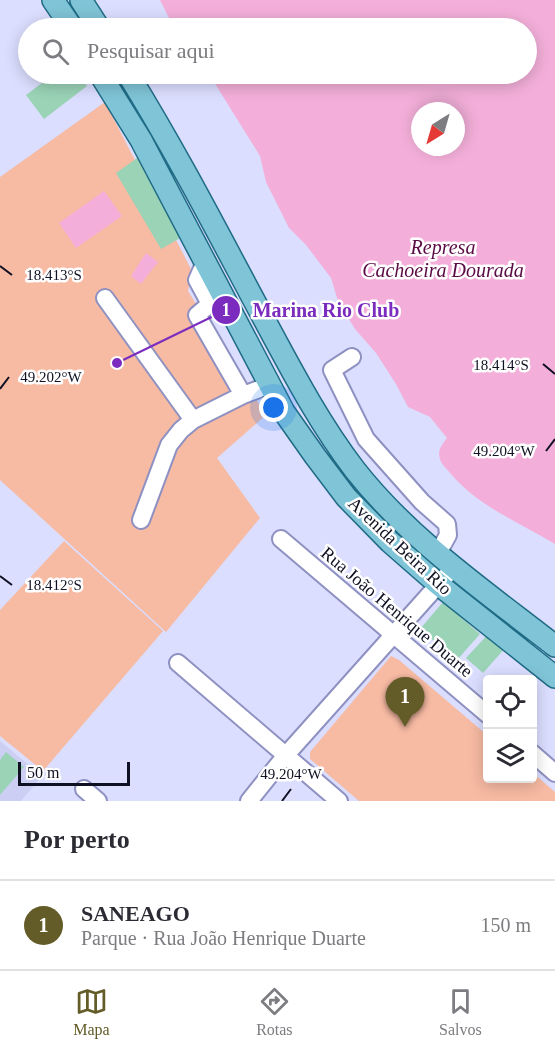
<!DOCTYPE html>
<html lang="pt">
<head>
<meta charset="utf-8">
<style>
	:root { --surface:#fff; --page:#f2f2f3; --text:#2b2b33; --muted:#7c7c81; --line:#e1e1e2; --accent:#635c28 }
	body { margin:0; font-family:"Times New Roman",serif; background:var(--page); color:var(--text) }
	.controls { position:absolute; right:18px; bottom:18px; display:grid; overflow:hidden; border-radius:6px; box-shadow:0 3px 15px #0003 }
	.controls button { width:54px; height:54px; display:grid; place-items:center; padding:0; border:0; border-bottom:2px solid var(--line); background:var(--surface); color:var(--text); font:30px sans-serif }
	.compass { position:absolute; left:411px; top:102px; width:54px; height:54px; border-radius:50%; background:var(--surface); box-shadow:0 3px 15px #0003; rotate:217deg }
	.scale { position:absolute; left:18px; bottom:15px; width:112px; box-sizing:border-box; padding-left:6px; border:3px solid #0f1022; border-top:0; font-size:16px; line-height:21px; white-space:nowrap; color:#0f1022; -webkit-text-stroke:4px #fff; paint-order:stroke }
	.you { position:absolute; left:274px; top:408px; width:21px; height:21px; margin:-15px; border:4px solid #fff; border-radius:50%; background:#1a73e8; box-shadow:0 0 0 9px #1a73e833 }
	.badge { display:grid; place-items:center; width:39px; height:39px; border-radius:50%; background:var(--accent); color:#fff; font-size:20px; font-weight:700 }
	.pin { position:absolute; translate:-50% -50px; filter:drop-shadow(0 2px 3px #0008) }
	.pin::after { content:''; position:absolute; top:32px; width:21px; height:18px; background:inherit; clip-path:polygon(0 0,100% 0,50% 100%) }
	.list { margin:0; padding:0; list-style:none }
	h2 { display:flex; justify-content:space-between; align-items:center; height:78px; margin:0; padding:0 24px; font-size:26px }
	h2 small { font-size:20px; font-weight:400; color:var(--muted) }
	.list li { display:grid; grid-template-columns:39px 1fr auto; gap:18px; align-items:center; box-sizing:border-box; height:90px; padding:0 24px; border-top:2px solid var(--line) }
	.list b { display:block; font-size:22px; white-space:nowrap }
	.list p { margin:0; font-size:20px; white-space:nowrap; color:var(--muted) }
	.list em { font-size:20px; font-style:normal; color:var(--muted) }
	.icon { flex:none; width:33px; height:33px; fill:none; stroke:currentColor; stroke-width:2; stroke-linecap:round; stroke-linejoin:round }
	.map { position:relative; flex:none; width:555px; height:801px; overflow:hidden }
	.search { position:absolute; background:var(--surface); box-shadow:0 3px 15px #0003; left:18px; right:18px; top:18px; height:66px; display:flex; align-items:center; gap:15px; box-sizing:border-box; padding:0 21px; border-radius:33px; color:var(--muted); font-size:22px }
	.sheet { height:168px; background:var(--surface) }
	nav { display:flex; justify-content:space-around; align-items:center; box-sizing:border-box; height:84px; border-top:2px solid var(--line); background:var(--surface); font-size:16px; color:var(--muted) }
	nav a { display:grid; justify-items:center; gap:3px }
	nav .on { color:var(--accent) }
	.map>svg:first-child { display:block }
	.built { fill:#cccff3 }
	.green { fill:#f7baa3 }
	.water { fill:#f3afd9; fill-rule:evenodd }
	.building { fill:#9ad3b6 }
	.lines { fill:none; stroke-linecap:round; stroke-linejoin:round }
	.minor-casing { stroke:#8e91c1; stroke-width:20 }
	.major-casing { stroke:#206b86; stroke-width:24 }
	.minor { stroke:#fff; stroke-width:16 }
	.major { stroke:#7fc4d7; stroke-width:21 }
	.ticks { fill:none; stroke:#0f1022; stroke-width:2 }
	.labels { text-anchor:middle; stroke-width:5; stroke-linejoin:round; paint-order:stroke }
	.street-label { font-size:18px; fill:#0f1022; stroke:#fff }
	.water-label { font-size:20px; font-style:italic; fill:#5a0b45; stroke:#fff }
	.ticks-label { font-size:15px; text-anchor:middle; fill:#0f1022; stroke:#fff; stroke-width:5; stroke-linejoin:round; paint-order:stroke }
	.leader { fill:none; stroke:#7b2cbf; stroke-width:2 }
	.callout-dot { fill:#7b2cbf; stroke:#fff; stroke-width:2 }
	.mark-label { font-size:18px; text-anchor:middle; font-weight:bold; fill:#fff }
	.callout-label { font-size:20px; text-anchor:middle; font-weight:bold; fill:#7b2cbf; stroke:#fff; stroke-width:5; stroke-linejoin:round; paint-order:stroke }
</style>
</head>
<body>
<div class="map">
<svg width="555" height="801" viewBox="0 0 555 801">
	<rect width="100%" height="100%" fill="#dbdefe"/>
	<path class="built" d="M 0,741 L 42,776 L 21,801 L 0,801 Z"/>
	<path class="green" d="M 105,102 L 192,271 L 188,291 L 266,415 L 217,458 L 260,518 L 166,632 L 0,480 L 0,177 Z
		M 64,541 L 163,631 L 43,771 L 0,736 L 0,610 Z
		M 391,656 L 399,660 L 487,735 L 488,778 L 532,778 L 533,773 L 555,792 L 555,801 L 359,801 L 310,759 L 310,752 Z"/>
	<path class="water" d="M 160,0 L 555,0 L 555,544 C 519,522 479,507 451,474 C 448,470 441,464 440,459 C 437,450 442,445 447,438 L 430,417 L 408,407 L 396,384 L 376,353 L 355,329 L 338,301 L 331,278 L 306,245 L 289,228 L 266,182 L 260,156 L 209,74 L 526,74 L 526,28 L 174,28 ZM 420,111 L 456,111 L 456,147 L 420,147 Z
		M 104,191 L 122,216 L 76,248 L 59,223 Z
		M 146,253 L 158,262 L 141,284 L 131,276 Z"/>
	<path class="building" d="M 54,74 L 77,74 L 87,86 L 44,119 L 26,95 Z
		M 140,156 L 182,237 L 161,249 L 116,173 Z
		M 443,602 L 480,634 L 457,660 L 420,629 Z
		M 490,632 L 507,646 L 483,673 L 466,658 Z
		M 6,752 L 24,767 L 0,795 L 0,760 Z"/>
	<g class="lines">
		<g class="minor-casing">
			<path id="minor" d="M 205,262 L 197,280 L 210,304 L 197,315 L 243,395
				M 105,298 L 193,420
				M 352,357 L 332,370 L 366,439 L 422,502 L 447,524 L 448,535 L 438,553
				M 141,520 L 169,445 L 181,430 L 193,420 L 243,395 L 270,385
				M 281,539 L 488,715
				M 178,663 L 339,801
				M 532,753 L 555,773
				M 84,789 L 98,801
				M 249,801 L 286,755 L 454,567"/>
		</g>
		<g class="major-casing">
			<path id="major" d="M 53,0 L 72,28
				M 81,0 L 99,28
				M 100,74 L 141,140 L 284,412 L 315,456 L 346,497 L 390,542 L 438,584 L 555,677
				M 128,74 C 177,153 220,237 264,319 C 292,371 319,423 355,470 C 410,540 486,592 555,646"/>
		</g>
		<use href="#minor" class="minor"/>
		<use href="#major" class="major"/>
	</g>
	<path class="ticks" d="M 0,266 L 12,275M 543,364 L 555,374M 0,389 L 9,377M 546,451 L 555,439M 0,576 L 12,585M 282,801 L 291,789"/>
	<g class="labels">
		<g class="street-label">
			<text transform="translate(400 546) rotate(43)" y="6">Avenida Beira Rio</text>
			<text transform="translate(397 612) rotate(40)" y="6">Rua João Henrique Duarte</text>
		</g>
		<g class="water-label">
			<text x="443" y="254">Represa<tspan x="443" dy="23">Cachoeira Dourada</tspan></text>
		</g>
	</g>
	<g class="ticks-label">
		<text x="54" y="280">18.413°S</text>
		<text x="501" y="370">18.414°S</text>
		<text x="51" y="382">49.202°W</text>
		<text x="504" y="456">49.204°W</text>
		<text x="54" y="590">18.412°S</text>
		<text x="291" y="779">49.204°W</text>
	</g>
	<path class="leader" d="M117 363L226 310"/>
	<g class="callout-dot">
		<circle cx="117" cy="363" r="6"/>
		<circle cx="226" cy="310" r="15"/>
	</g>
	<g class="mark-label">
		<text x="226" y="316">1</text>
	</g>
	<g class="callout-label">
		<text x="326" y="317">Marina Rio Club</text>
	</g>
</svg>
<div class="controls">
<button><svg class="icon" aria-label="locate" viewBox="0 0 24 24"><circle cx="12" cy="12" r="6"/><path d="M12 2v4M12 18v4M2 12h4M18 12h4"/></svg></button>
<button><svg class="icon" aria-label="layers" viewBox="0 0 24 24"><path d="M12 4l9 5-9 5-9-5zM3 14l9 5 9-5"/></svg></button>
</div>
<svg class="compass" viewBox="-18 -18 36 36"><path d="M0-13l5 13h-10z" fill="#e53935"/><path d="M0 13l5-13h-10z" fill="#7c7c81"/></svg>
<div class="scale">50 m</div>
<div class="you"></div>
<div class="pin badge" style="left:405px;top:727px">1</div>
<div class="search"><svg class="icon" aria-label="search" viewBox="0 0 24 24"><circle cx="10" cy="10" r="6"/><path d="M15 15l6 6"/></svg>Pesquisar aqui</div>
</div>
<section class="sheet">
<h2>Por perto<small></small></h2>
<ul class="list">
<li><span class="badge">1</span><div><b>SANEAGO</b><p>Parque · Rua João Henrique Duarte</p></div><em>150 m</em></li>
</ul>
</section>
<nav>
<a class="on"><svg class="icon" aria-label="map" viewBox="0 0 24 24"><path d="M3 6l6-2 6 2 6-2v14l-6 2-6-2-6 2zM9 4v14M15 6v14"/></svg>Mapa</a>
<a><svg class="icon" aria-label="directions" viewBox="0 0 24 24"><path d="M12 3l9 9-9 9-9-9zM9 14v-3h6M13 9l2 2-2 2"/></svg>Rotas</a>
<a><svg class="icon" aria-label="saved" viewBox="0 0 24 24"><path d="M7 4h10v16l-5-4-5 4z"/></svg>Salvos</a>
</nav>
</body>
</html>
